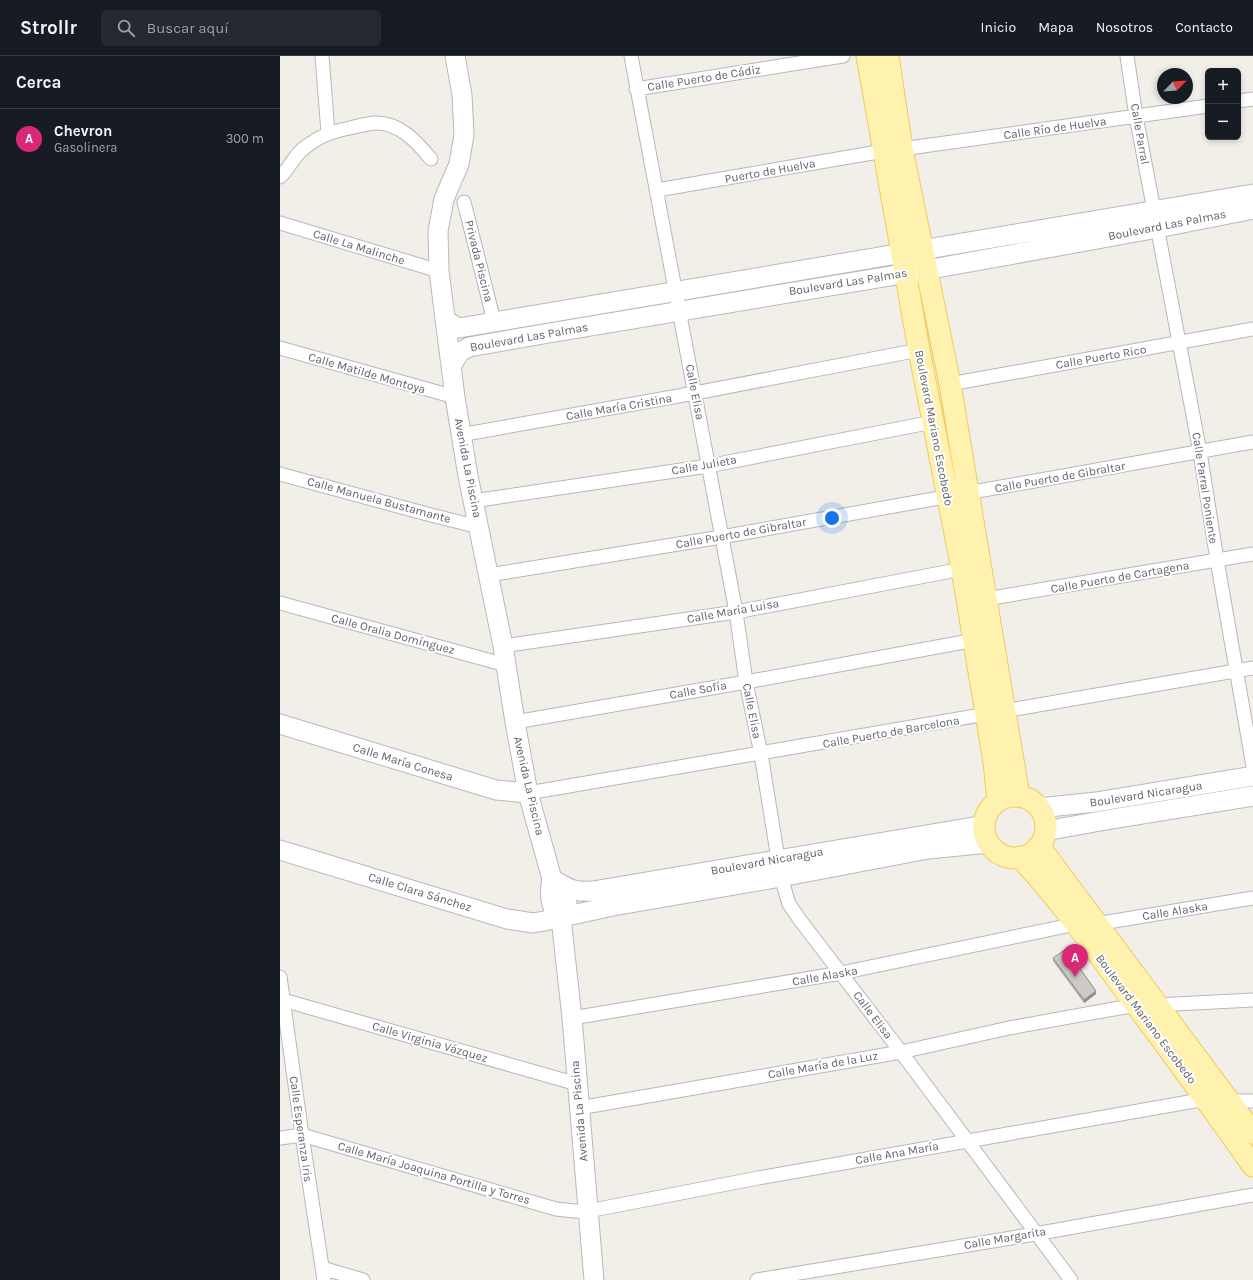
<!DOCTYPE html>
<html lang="es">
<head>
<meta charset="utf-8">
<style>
	:root { --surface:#171b24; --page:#242831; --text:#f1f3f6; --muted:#9ea1a6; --line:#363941; --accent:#db2777 }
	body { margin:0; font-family:Karla,sans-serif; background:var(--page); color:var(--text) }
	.controls { position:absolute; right:12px; top:12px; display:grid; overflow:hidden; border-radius:6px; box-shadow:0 2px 6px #0003 }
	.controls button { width:36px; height:36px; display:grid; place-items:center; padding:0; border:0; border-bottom:1px solid var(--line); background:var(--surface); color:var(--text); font:20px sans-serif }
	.compass { position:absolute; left:877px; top:12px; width:36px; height:36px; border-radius:50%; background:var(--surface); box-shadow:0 2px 6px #0003; rotate:65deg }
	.you { position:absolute; left:552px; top:462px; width:14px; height:14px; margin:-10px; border:3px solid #fff; border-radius:50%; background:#1a73e8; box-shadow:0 0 0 6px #1a73e833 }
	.badge { display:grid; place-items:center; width:26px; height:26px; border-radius:50%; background:var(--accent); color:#fff; font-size:13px; font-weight:700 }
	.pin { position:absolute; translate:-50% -33px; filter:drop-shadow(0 1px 2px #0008) }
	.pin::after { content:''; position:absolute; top:21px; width:14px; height:12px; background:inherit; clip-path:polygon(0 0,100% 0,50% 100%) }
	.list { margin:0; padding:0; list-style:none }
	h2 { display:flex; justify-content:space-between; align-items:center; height:52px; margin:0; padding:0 16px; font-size:17px }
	h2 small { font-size:13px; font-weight:400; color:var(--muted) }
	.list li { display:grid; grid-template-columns:26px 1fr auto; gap:12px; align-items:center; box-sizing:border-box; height:60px; padding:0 16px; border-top:1px solid var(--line) }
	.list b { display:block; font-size:15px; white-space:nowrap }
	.list p { margin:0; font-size:13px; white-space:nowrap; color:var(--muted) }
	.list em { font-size:13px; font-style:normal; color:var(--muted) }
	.icon { flex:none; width:22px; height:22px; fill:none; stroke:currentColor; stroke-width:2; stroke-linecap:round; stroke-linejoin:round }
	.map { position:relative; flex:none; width:973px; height:1224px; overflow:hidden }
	header { display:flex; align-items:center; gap:24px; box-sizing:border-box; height:56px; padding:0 20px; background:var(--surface); border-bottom:1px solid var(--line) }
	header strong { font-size:19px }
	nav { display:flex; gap:22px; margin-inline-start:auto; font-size:14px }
	.search { width:280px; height:36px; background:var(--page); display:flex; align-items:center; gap:10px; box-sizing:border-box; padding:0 14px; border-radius:6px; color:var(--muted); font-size:15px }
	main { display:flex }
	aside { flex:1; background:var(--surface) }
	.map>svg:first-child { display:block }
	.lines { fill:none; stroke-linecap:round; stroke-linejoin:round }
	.street-casing { stroke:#b5b8bc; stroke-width:15 }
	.secondary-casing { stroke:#b6babf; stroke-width:21 }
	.primary-casing { stroke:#f2c960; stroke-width:23 }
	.street { stroke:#fff; stroke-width:13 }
	.secondary { stroke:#fff; stroke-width:19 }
	.primary { stroke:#fff2af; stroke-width:21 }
	.wall { fill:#afaea9 }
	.shaded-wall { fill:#8f8d8a }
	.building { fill:#cccac5; stroke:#8f8d8a }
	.labels { text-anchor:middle; stroke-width:4; stroke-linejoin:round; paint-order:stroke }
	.street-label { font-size:12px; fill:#5f6368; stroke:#fff }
</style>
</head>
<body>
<header>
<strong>Strollr</strong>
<div class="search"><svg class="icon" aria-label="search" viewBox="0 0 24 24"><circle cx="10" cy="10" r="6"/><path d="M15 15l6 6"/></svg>Buscar aquí</div>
<nav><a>Inicio</a><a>Mapa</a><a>Nosotros</a><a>Contacto</a></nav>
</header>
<main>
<aside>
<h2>Cerca<small></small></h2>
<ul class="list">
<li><span class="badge">A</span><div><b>Chevron</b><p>Gasolinera</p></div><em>300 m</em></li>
</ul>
</aside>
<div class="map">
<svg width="973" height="1224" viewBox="0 0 973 1224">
	<rect width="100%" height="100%" fill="#f1efe8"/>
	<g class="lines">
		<g class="street-casing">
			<path id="street" d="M 42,0 L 48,77
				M 351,0 L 456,556 L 466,626 L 481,698 L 501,821 L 509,848 L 520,864 L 621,996 L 791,1224
				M 847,0 L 856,60 L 920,396 L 937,504 L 973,710
				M 356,33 L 563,0
				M 958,45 L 973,43
				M 622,93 L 928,50
				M 0,121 C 9,113 14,100 23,93 C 39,80 50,76 70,72 C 78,70 86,68 94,67 C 119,66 136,85 151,103
				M 377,134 L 604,95
				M 184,146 L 214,265
				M 0,167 L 159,215
				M 0,292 L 175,341
				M 670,328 L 973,273
				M 180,379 L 415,337 L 639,294
				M 0,418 L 147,458 L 199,471
				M 193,445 L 428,410 L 653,366
				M 209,519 L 441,481 L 973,386
				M 706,543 L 973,498
				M 0,547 L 226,609
				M 223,590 L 456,556 L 682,513
				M 235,666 L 466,626 L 695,584
				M 248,737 L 973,612
				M 816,868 L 973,842
				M 0,921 L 22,1079 L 44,1224
				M 3,944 L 297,1028
				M 876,949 L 973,944
				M 292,962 L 561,917 L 796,868
				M 950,1045 L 973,1045
				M 299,1052 L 621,996 L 729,972 L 856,949
				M 0,1082 L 22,1079 L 276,1153 L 294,1155 L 308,1155 L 478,1122 L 926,1043
				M 42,1212 L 83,1224
				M 477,1224 L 755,1178 L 973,1139"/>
		</g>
		<g class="secondary-casing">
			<path id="secondary" d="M 175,0 L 182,39 L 184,79 L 179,108 L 164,143 L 158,175 L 159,215 L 175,341 L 188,420 L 223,590 L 235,666 L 248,737 L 272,823 L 283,834 L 286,841 L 287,849 L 281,862 L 292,962 L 314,1224
				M 165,263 L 173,269 L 179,272 L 973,138
				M 171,310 L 180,296 L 189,291 L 269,277 L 646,214 L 878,172 L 973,153
				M 0,668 L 216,734 L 248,737
				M 759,752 L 816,746 L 973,720
				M 765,775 L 826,764 L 973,740
				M 0,794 L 227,863 L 253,867 L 264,865 L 333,850 L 501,821 L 648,793 L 709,787
				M 281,862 C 269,851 269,837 272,823 C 289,833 292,836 313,835 L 705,769"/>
		</g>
		<g class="primary-casing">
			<path id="primary" d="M 587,0 L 639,294 L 682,513 L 714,706 L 718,745
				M 608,0 L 622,93 L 670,328 L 739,740
				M704 771a31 31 0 1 1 62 0a31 31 0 1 1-62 0Z
				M 759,790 L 973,1077
				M 740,801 C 777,841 809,885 841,929 C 886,989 930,1049 973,1110"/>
		</g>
		<use href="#street" class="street"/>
		<use href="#secondary" class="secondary"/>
		<use href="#primary" class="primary"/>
	</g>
	<path class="wall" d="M 773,902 L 816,938 L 804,947 L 773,905 Z"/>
	<path class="shaded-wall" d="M 816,935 L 816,938 L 804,947 L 804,944 Z"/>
	<path class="building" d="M 786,893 L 816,935 L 804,944 L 773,902 Z"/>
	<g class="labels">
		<g class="street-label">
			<text transform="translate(424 22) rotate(-9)" y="4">Calle Puerto de Cádiz</text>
			<text transform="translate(775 72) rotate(-8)" y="4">Calle Río de Huelva</text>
			<text transform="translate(860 78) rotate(80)" y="4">Calle Parral</text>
			<text transform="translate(490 115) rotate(-10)" y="4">Puerto de Huelva</text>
			<text transform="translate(887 169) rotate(-11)" y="4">Boulevard Las Palmas</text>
			<text transform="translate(79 191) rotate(17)" y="4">Calle La Malinche</text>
			<text transform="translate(199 205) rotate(76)" y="4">Privada Piscina</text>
			<text transform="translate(568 226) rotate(-9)" y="4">Boulevard Las Palmas</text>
			<text transform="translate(249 281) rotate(-10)" y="4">Boulevard Las Palmas</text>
			<text transform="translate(821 301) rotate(-10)" y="4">Calle Puerto Rico</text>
			<text transform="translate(87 317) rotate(16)" y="4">Calle Matilde Montoya</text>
			<text transform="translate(415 336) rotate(79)" y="4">Calle Elisa</text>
			<text transform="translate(339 351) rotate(-10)" y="4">Calle María Cristina</text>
			<text transform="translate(654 372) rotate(79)" y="4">Boulevard Mariano Escobedo</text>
			<text transform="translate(424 409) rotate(-10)" y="4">Calle Julieta</text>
			<text transform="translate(188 412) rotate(79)" y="4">Avenida La Piscina</text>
			<text transform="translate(780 421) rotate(-10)" y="4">Calle Puerto de Gibraltar</text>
			<text transform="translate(925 432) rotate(81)" y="4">Calle Parral Poniente</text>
			<text transform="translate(99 444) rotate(15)" y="4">Calle Manuela Bustamante</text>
			<text transform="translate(461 477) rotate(-10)" y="4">Calle Puerto de Gibraltar</text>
			<text transform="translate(840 521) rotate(-10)" y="4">Calle Puerto de Cartagena</text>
			<text transform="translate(453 555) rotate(-10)" y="4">Calle María Luisa</text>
			<text transform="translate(113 578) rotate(15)" y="4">Calle Oralia Domínguez</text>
			<text transform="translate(418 634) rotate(-10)" y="4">Calle Sofía</text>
			<text transform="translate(472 655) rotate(79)" y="4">Calle Elisa</text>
			<text transform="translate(611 676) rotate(-10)" y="4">Calle Puerto de Barcelona</text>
			<text transform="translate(123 706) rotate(17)" y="4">Calle María Conesa</text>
			<text transform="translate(249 730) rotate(77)" y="4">Avenida La Piscina</text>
			<text transform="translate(866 738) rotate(-9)" y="4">Boulevard Nicaragua</text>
			<text transform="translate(487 805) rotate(-10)" y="4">Boulevard Nicaragua</text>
			<text transform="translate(140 836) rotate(17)" y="4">Calle Clara Sánchez</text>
			<text transform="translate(895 855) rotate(-9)" y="4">Calle Alaska</text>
			<text transform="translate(545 920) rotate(-10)" y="4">Calle Alaska</text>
			<text transform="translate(593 959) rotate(53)" y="4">Calle Elisa</text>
			<text transform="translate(866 963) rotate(53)" y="4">Boulevard Mariano Escobedo</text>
			<text transform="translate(150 986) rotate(16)" y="4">Calle Virginia Vázquez</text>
			<text transform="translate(543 1009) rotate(-10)" y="4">Calle María de la Luz</text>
			<text transform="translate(299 1055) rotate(-95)" y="4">Avenida La Piscina</text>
			<text transform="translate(21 1073) rotate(82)" y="4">Calle Esperanza Iris</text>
			<text transform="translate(617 1097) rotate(-10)" y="4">Calle Ana María</text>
			<text transform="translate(154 1117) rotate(16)" y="4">Calle María Joaquina Portilla y Torres</text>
			<text transform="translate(725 1182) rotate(-10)" y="4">Calle Margarita</text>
		</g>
	</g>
</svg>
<div class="controls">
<button>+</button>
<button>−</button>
</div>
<svg class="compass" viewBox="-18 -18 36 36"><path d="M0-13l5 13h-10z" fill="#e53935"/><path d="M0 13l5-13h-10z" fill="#9ea1a6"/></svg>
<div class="you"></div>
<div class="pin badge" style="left:795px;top:921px">A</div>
</div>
</main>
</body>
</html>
